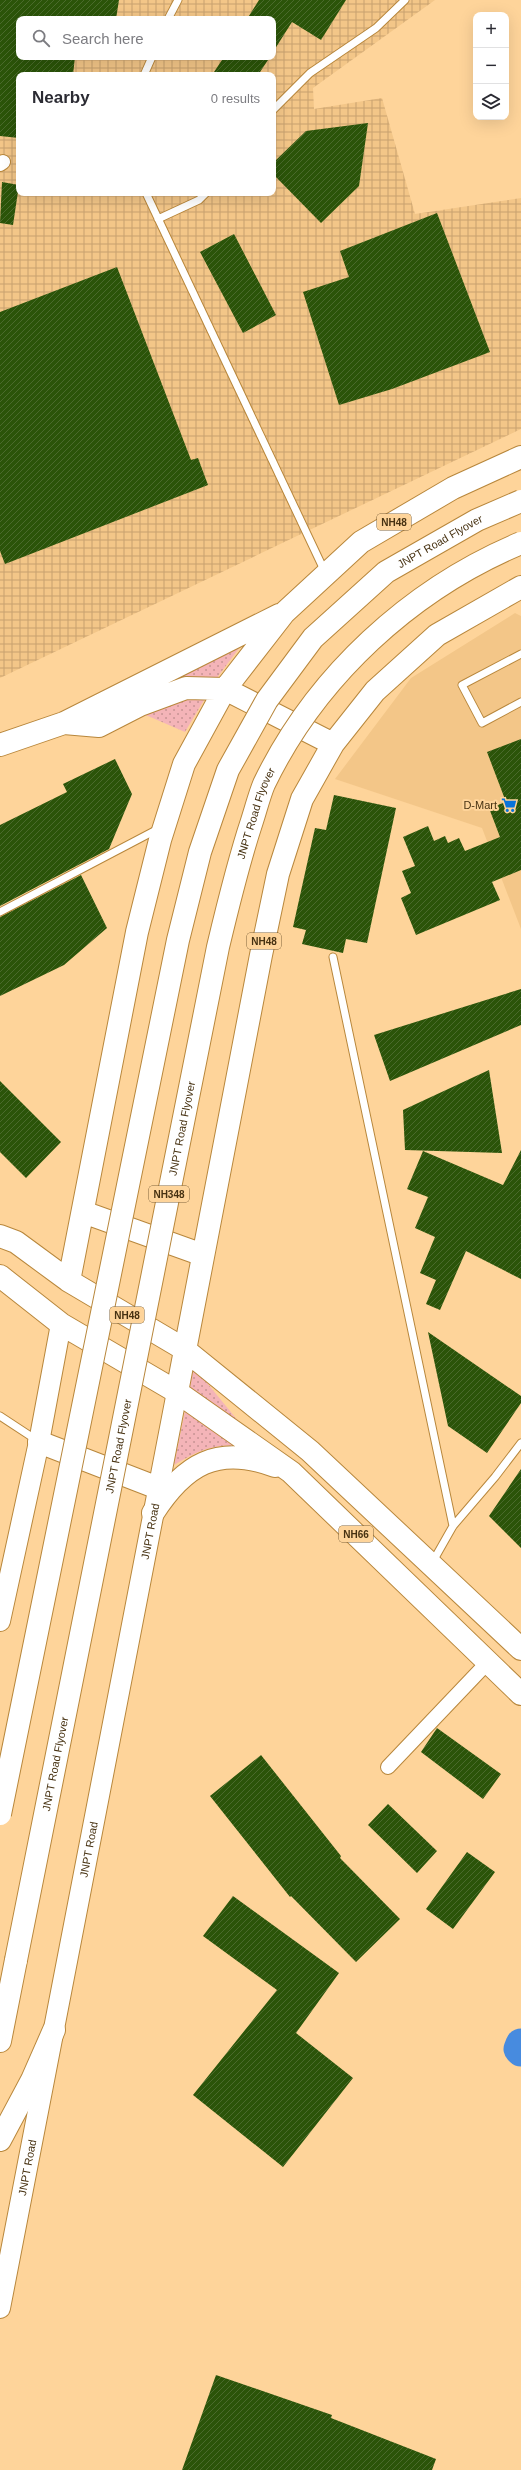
<!DOCTYPE html>
<html lang="en">
<head>
<meta charset="utf-8">
<style>
	:root { --surface:#fff; --page:#f7f7f7; --text:#2b2b33; --muted:#7c7c81; --line:#e1e1e2 }
	body { margin:0; font-family:Arial,sans-serif; background:var(--page); color:var(--text) }
	.controls { position:absolute; right:12px; top:12px; display:grid; overflow:hidden; border-radius:8px; box-shadow:0 4px 16px #0002 }
	.controls button { width:36px; height:36px; display:grid; place-items:center; padding:0; border:0; border-bottom:1px solid var(--line); background:var(--surface); color:var(--text); font:20px sans-serif }
	.list { margin:0; padding:0; list-style:none }
	h2 { display:flex; justify-content:space-between; align-items:center; height:52px; margin:0; padding:0 16px; font-size:17px }
	h2 small { font-size:13px; font-weight:400; color:var(--muted) }
	.icon { flex:none; width:22px; height:22px; fill:none; stroke:currentColor; stroke-width:2; stroke-linecap:round; stroke-linejoin:round }
	.map { position:relative; flex:none; width:521px; height:2470px; overflow:hidden }
	.search { position:absolute; background:var(--surface); box-shadow:0 4px 16px #0002; left:16px; top:16px; width:260px; height:44px; display:flex; align-items:center; gap:10px; box-sizing:border-box; padding:0 14px; border-radius:8px; color:var(--muted); font-size:15px }
	.panel { position:absolute; background:var(--surface); box-shadow:0 4px 16px #0002; left:16px; top:72px; width:260px; height:124px; border-radius:8px }
	.map>svg:first-child { display:block }
	.built { fill:#f3c688 }
	.industrial { fill:url(#industrial-grid); fill-rule:evenodd }
	.grass { fill:url(#grass-dots) }
	.lines { fill:none; stroke-linecap:round; stroke-linejoin:round }
	.river { stroke:#478bdf; stroke-width:31 }
	.building { fill:url(#building-hatch) }
	.lane-casing { stroke:#b8873c; stroke-width:9 }
	.street-casing { stroke:#b8873c; stroke-width:16 }
	.secondary-casing { stroke:#b8873c; stroke-width:22 }
	.highway-casing { stroke:#b8873c; stroke-width:24 }
	.lane { stroke:#fff; stroke-width:7 }
	.street { stroke:#fff; stroke-width:14 }
	.secondary { stroke:#fff; stroke-width:20 }
	.highway { stroke:#fff; stroke-width:22 }
	.highway-bridge-casing { stroke:#b8873c; stroke-width:24; stroke-linecap:butt }
	.highway-bridge { stroke:#fff; stroke-width:22 }
	.labels { text-anchor:middle; stroke-width:4; stroke-linejoin:round; paint-order:stroke }
	.shield { fill:#fed49a; stroke:#7e633b; stroke-width:1 }
	.shield-label { font-size:10px; font-weight:bold; fill:#473212 }
	.street-label { font-size:11px; fill:#473212; stroke:#fed49a }
	.poi-label { font-size:11px; fill:#473212; stroke:#fed49a; text-anchor:end }
</style>
</head>
<body>
<div class="map">
<svg width="521" height="2470" viewBox="0 0 521 2470">
	<defs>
		<pattern id="industrial-grid" width="8" height="8" patternUnits="userSpaceOnUse"><rect width="8" height="8" fill="#f3c688"/><path d="M0 4h8M4 0v8" fill="none" stroke="#c7a16e"/></pattern>
		<pattern id="grass-dots" width="8" height="8" patternUnits="userSpaceOnUse"><rect width="8" height="8" fill="#f4b4b8"/><path d="M2 2h.1M6 6h.1" fill="none" stroke="#c79394" stroke-width="1.8" stroke-linecap="round"/></pattern>
		<pattern id="building-hatch" width="6" height="6" patternUnits="userSpaceOnUse"><rect width="6" height="6" fill="#2b5409"/><path d="M-1 1l2-2M0 6l6-6M5 7l2-2" fill="none" stroke="#4a6a2c"/></pattern>
	</defs>
	<rect width="100%" height="100%" fill="#fed49a"/>
	<path class="built" d="M 515,613 L 521,616 L 521,929 L 482,828 L 335,779 L 411,678 Z"/>
	<path class="industrial" d="M 0,0 L 435,0 L 313,88 L 314,109 L 382,98 L 415,214 L 521,198 L 521,429 L 0,678 ZM 19,19 L 273,19 L 273,57 L 19,57 ZM 19,75 L 273,75 L 273,193 L 19,193 Z"/>
	<path class="grass" d="M 240,647 L 219,675 L 185,732 L 148,716 L 112,708 Z
		M 194,1367 L 262,1450 C 225,1441 206,1445 174,1465 Z"/>
	<g class="lines">
		<path class="river" d="M 521,2044 L 519,2049 L 521,2051"/>
	</g>
	<path class="building" d="M 0,0 L 119,0 L 116,19 L 19,19 L 19,57 L 75,57 L 73,75 L 19,75 L 19,138 L 0,136 Z
		M 259,0 L 346,0 L 321,40 L 292,22 L 273,52 L 273,19 L 247,19 Z
		M 224,57 L 270,57 L 258,75 L 212,75 Z
		M 368,123 L 359,186 L 321,223 L 273,174 L 273,163 L 306,131 Z
		M 2,182 L 19,185 L 13,225 L 0,223 Z
		M 437,213 L 490,352 L 392,389 L 339,405 L 303,292 L 349,277 L 340,251 Z
		M 234,234 L 276,315 L 243,333 L 200,252 Z
		M 117,267 L 191,460 L 198,458 L 208,485 L 5,564 L 0,551 L 0,312 Z
		M 521,739 L 521,870 L 492,882 L 500,900 L 416,935 L 401,898 L 411,893 L 402,871 L 415,866 L 403,837 L 428,826 L 434,841 L 445,836 L 448,843 L 459,838 L 465,851 L 500,837 L 489,808 L 506,802 L 487,752 Z
		M 115,759 L 132,794 L 109,849 L 0,906 L 0,825 L 67,792 L 63,784 Z
		M 334,795 L 396,808 L 367,943 L 346,939 L 343,953 L 302,944 L 306,930 L 293,927 L 315,828 L 326,830 Z
		M 81,875 L 107,928 L 64,965 L 0,996 L 0,917 Z
		M 521,989 L 521,1025 L 390,1081 L 374,1035 Z
		M 489,1070 L 502,1153 L 405,1150 L 403,1110 Z
		M 0,1081 L 61,1142 L 26,1178 L 0,1152 Z
		M 521,1150 L 521,1279 L 466,1251 L 440,1310 L 426,1304 L 436,1280 L 420,1273 L 435,1237 L 415,1228 L 428,1197 L 407,1189 L 423,1151 L 503,1185 Z
		M 428,1332 L 521,1396 L 521,1403 L 487,1453 L 448,1426 Z
		M 521,1469 L 521,1548 L 489,1516 Z
		M 437,1728 L 501,1774 L 483,1799 L 421,1752 Z
		M 261,1755 L 341,1856 L 340,1858 L 400,1919 L 356,1962 L 291,1896 L 290,1897 L 210,1796 Z
		M 388,1804 L 437,1851 L 417,1873 L 368,1825 Z
		M 467,1852 L 495,1872 L 453,1929 L 426,1909 Z
		M 233,1896 L 339,1973 L 296,2033 L 353,2078 L 283,2167 L 193,2095 L 277,1990 L 203,1936 Z
		M 216,2375 L 332,2415 L 331,2418 L 436,2459 L 432,2470 L 182,2470 Z"/>
	<g class="lines">
		<g class="lane-casing">
			<path id="lane" d="M 168,19 L 178,0
				M 144,75 L 152,57
				M 273,110 L 310,73 L 376,28 L 405,0
				M 146,193 L 325,572
				M 158,219 L 199,200 L 206,193
				M 521,654 L 462,685 L 482,723 L 521,702
				M 0,912 L 158,829
				M 333,957 L 453,1526
				M 0,1416 L 38,1441
				M 432,1563 L 453,1526 L 495,1477 L 521,1443"/>
		</g>
		<g class="street-casing">
			<path id="street" d="M 0,164 L 3,162
				M 388,1767 L 488,1662"/>
		</g>
		<g class="secondary-casing">
			<g id="secondary">
				<path d="M 0,1621 L 39,1442 L 61,1324"/>
				<path id="s1" d="M 0,2308 L 177,1392"/>
			</g>
		</g>
		<g class="highway-casing">
			<path id="highway" d="M 64,723 L 99,726 L 140,705 L 186,688 L 225,689 L 333,744
				M 0,745 L 64,723 L 279,615
				M 83,1212 L 203,1255
				M 0,1236 L 16,1242 L 69,1281 L 184,1349 L 310,1451 L 521,1649
				M 0,1276 L 61,1324 L 177,1392 L 291,1472 L 521,1694
				M 69,1281 L 137,932 L 160,840 L 184,764 L 225,689 L 284,613 L 361,542 L 453,488 L 521,457
				M 177,1392 L 261,955 L 278,874 L 302,799 L 333,744 L 375,691 L 437,635 L 521,587
				M 39,1442 L 158,1488
				M 153,1513 C 184,1465 217,1444 275,1466
				M 0,2041 L 16,1960
				M 0,2140 L 32,2080 L 54,2030"/>
		</g>
		<use href="#lane" class="lane"/>
		<use href="#street" class="street"/>
		<use href="#secondary" class="secondary"/>
		<use href="#highway" class="highway"/>
		<g class="highway-bridge-casing">
			<g id="highway-bridge">
				<path id="s2" d="M 0,1814 L 178,940 L 200,852 L 228,770 L 267,700 L 313,638 L 386,572 L 477,520 L 521,501"/>
				<path id="s3" d="M 16,1960 L 218,947 C 228,905 238,863 252,821 C 256,809 259,796 264,784 C 316,676 411,589 521,543"/>
			</g>
		</g>
		<use href="#highway-bridge" class="highway-bridge"/>
	</g>
	<defs>
		<g id="supermarket-bare" transform="scale(1.2)"><path d="M-6-5.5h2.5l.6 2H6L4.5 2H-2.5L-4.4-4H-6ZM-1.5 3.2a1.3 1.3 0 1 0 .1 0ZM3 3.2a1.3 1.3 0 1 0 .1 0Z" fill="#0973db" stroke="#fed49a" stroke-width="2.5" paint-order="stroke"/></g>
	</defs>
	<g fill-rule="evenodd">
		<use href="#supermarket-bare" x="509" y="805"/>
	</g>
	<g class="labels">
		<g class="shield">
			<rect x="377" y="514" width="34" height="16" rx="3"/>
			<rect x="247" y="933" width="34" height="16" rx="3"/>
			<rect x="149" y="1186" width="40" height="16" rx="3"/>
			<rect x="110" y="1307" width="34" height="16" rx="3"/>
			<rect x="339" y="1526" width="34" height="16" rx="3"/>
		</g>
		<g class="shield-label">
			<text x="394" y="526">NH48</text>
			<text x="264" y="945">NH48</text>
			<text x="169" y="1198">NH348</text>
			<text x="127" y="1319">NH48</text>
			<text x="356" y="1538">NH66</text>
		</g>
		<g class="street-label">
			<text dy="4" stroke="none"><textPath href="#s2" startOffset="1387">JNPT Road Flyover</textPath></text>
			<text dy="4" stroke="none"><textPath href="#s3" startOffset="1172">JNPT Road Flyover</textPath></text>
			<text dy="4" stroke="none"><textPath href="#s3" startOffset="848">JNPT Road Flyover</textPath></text>
			<text dy="4" stroke="none"><textPath href="#s3" startOffset="524">JNPT Road Flyover</textPath></text>
			<text dy="4" stroke="none"><textPath href="#s1" startOffset="791">JNPT Road</textPath></text>
			<text dy="4" stroke="none"><textPath href="#s3" startOffset="200">JNPT Road Flyover</textPath></text>
			<text dy="4" stroke="none"><textPath href="#s1" startOffset="467">JNPT Road</textPath></text>
			<text dy="4" stroke="none"><textPath href="#s1" startOffset="143">JNPT Road</textPath></text>
		</g>
		<g class="poi-label">
			<text x="497" y="809">D-Mart</text>
		</g>
	</g>
</svg>
<div class="controls">
<button>+</button>
<button>−</button>
<button><svg class="icon" aria-label="layers" viewBox="0 0 24 24"><path d="M12 4l9 5-9 5-9-5zM3 14l9 5 9-5"/></svg></button>
</div>
<div class="search"><svg class="icon" aria-label="search" viewBox="0 0 24 24"><circle cx="10" cy="10" r="6"/><path d="M15 15l6 6"/></svg>Search here</div>
<section class="panel">
<h2>Nearby<small>0 results</small></h2>
<ul class="list">
</ul>
</section>
</div>
</body>
</html>
